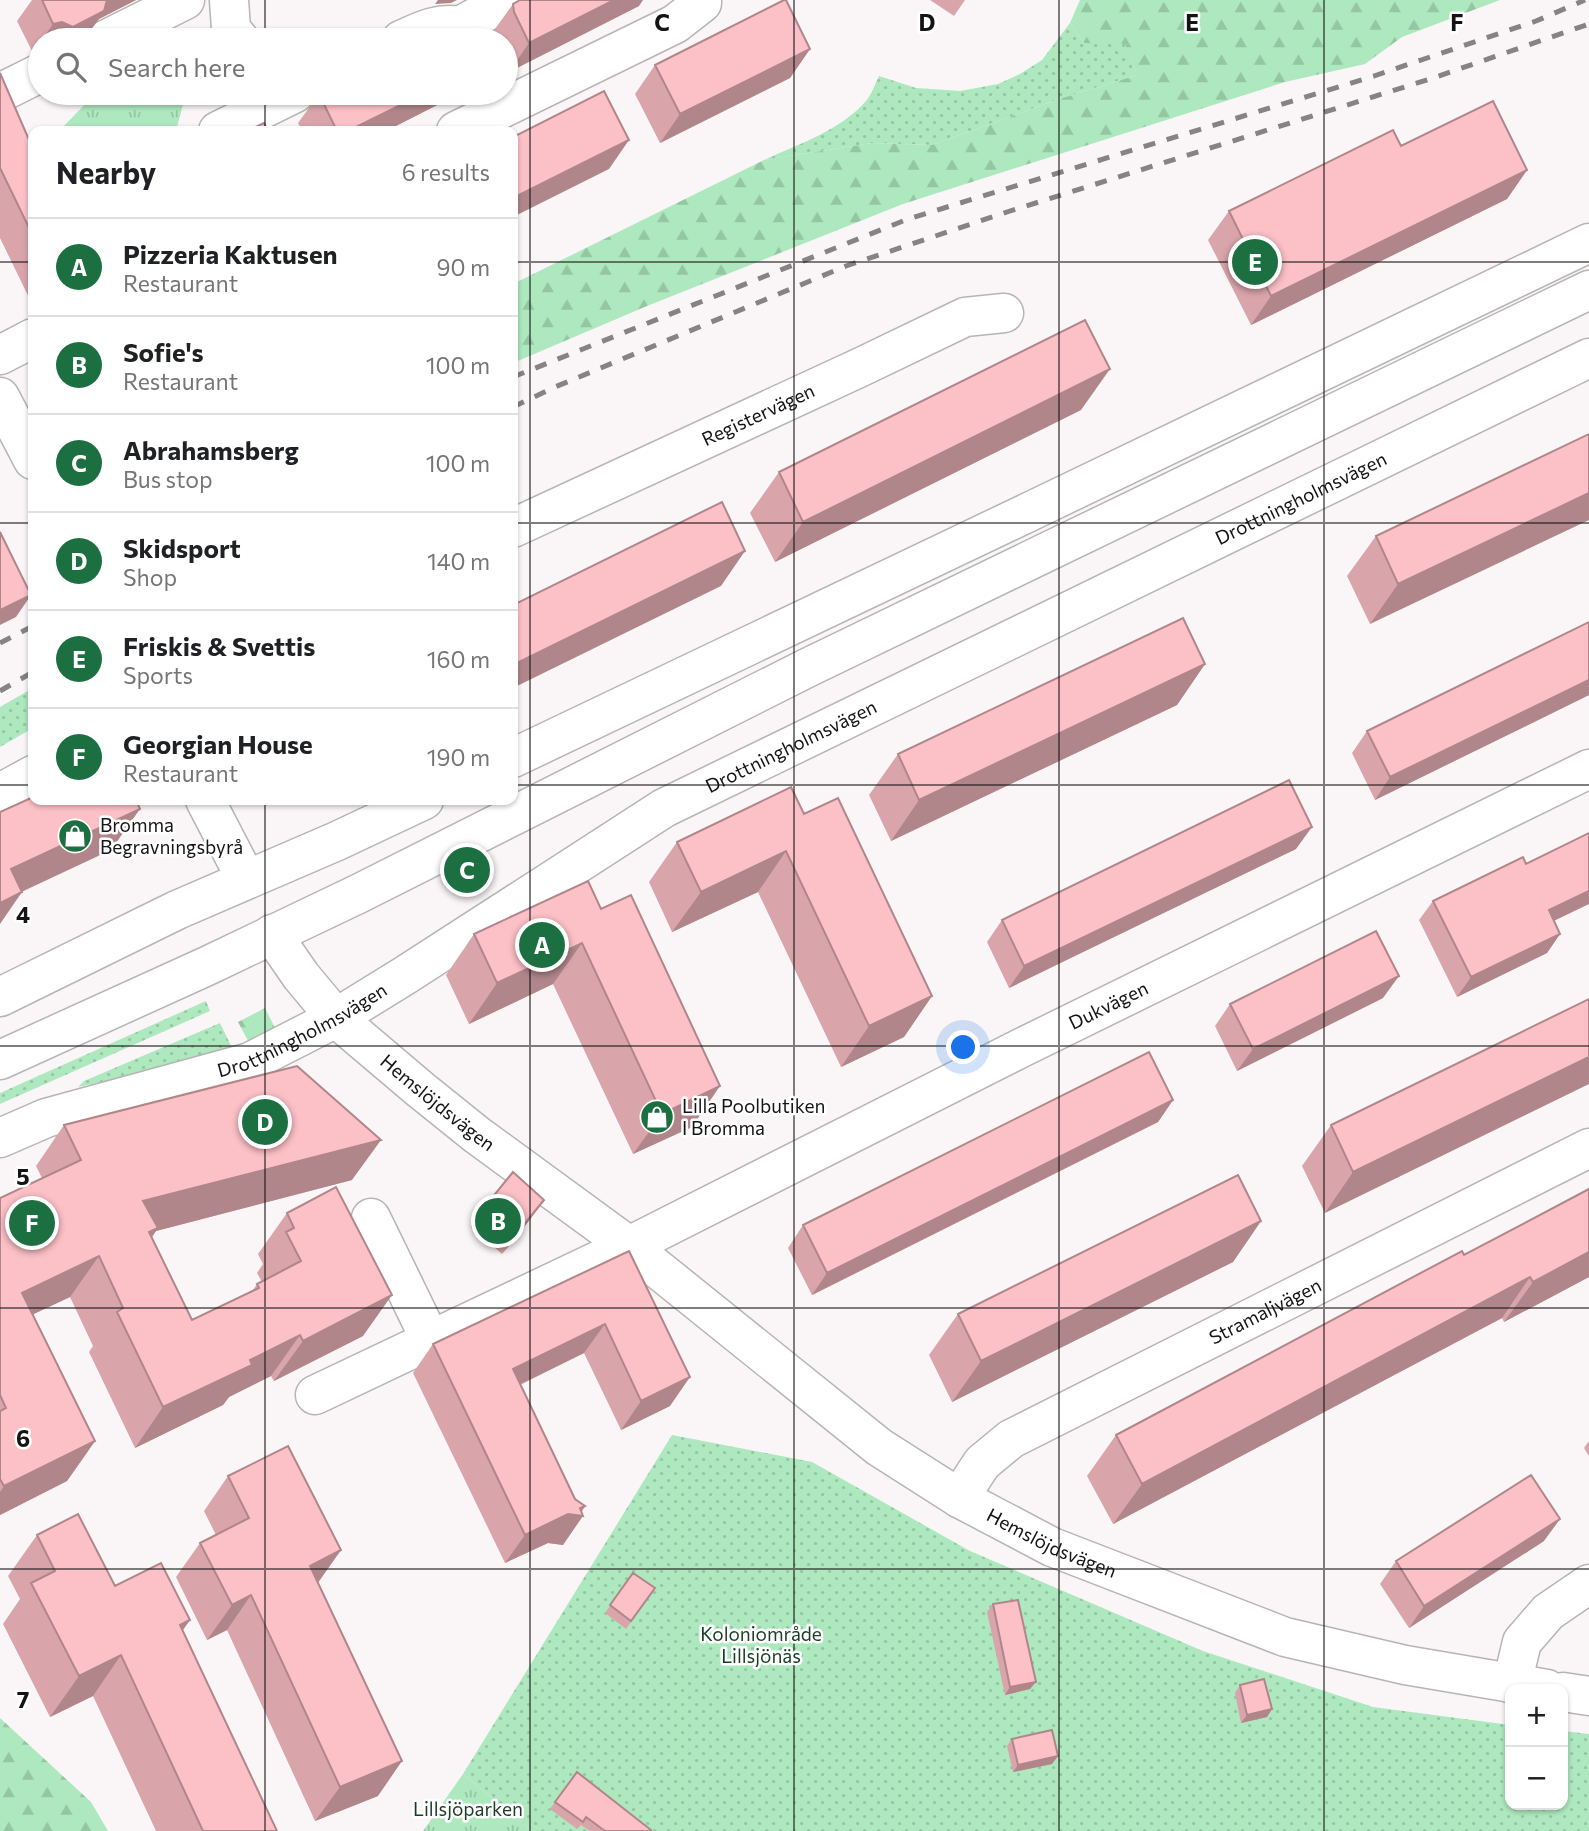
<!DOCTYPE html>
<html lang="en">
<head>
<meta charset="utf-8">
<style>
	:root { --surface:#fff; --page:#f2f2f2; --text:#202124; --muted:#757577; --line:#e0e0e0; --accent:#1c6f40 }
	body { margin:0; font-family:Commissioner,sans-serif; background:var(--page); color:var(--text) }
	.controls { position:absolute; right:21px; bottom:21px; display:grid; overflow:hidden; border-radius:14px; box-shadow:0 2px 5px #0004 }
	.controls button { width:63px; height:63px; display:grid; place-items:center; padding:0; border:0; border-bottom:2px solid var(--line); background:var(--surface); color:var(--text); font:35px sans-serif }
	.you { position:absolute; left:964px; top:1048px; width:24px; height:24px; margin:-18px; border:5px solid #fff; border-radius:50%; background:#1a73e8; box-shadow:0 0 0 10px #1a73e833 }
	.badge { display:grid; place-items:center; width:46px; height:46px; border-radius:50%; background:var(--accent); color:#fff; font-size:23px; font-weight:700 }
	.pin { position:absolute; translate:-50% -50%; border:4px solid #fff; box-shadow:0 2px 7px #0006 }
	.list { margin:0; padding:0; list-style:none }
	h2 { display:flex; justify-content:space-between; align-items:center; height:91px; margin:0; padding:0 28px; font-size:30px }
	h2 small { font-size:23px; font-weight:400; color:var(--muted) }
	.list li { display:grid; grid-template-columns:46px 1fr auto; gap:21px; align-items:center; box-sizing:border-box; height:98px; padding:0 28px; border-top:2px solid var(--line) }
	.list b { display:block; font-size:26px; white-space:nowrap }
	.list p { margin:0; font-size:23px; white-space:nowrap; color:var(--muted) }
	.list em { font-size:23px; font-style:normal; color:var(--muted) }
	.icon { flex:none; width:38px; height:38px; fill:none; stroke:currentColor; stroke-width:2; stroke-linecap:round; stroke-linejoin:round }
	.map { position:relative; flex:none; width:1589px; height:1831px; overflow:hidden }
	.search { position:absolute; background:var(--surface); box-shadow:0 2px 5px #0004; left:28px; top:28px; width:490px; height:77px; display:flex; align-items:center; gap:18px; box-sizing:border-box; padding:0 24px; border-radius:38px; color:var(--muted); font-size:26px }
	.panel { position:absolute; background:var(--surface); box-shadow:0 2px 5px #0004; left:28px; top:126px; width:490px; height:679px; border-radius:14px }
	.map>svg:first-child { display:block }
	.grass { fill:url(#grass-dots) }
	.forest { fill:url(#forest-firs) }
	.park { fill:url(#park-tufts) }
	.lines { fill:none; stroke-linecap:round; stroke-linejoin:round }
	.minor-casing { stroke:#b8b4b4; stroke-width:41 }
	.major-casing { stroke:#b8b4b4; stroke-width:41 }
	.minor { stroke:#fff; stroke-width:38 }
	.major { stroke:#fff; stroke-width:38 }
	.rail { stroke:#858383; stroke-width:5; stroke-dasharray:12 12; stroke-linecap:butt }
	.wall { fill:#d9a5ab }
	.shaded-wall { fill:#b0868b }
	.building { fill:#fcc0c7; stroke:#b0868b; stroke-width:2 }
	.grid { fill:none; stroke:#151414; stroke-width:2; stroke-opacity:0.55 }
	.labels { text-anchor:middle; stroke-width:5; stroke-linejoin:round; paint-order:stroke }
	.street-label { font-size:19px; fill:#151414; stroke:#fff }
	.poi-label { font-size:19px; fill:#151414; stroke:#fff; text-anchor:start }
	.park-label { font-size:19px; fill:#183c25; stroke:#fff }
	.grid-label { font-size:23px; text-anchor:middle; font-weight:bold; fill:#151414; stroke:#fff; stroke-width:5; stroke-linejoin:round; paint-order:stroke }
</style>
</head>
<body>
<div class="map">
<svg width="1589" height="1831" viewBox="0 0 1589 1831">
	<defs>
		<pattern id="grass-dots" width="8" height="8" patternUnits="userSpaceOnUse" patternTransform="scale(1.75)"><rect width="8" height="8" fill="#ade8be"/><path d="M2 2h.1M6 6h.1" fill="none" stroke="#94c6a2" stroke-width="1.8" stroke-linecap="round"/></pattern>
		<pattern id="forest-firs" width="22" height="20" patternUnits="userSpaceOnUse" patternTransform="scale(1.75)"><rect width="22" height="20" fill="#ade8be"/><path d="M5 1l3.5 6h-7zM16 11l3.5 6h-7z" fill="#94c6a2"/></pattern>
		<pattern id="park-tufts" width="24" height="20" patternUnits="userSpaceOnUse" patternTransform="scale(1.75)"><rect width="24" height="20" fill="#ade8be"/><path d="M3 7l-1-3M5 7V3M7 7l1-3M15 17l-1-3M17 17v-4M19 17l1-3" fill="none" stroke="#94c6a2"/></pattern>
	</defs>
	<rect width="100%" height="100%" fill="#faf6f7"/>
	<path class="grass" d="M 1070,23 L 1084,43 L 1125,43 L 1137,75 L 1059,99 L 932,145 L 872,143 L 764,160 C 799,144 841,130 866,101 C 872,94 875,84 879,76 L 916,88 L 960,91 L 998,84 L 1020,74 L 1042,60 Z
		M 33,688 L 33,728 L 0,747 L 0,707 Z
		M 206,1001 L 210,1011 L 0,1104 L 0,1093 Z
		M 220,1023 L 237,1058 L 172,1067 L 78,1087 L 84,1081 Z
		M 672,1435 L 812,1462 L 970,1551 L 1203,1651 L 1373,1707 L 1510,1725 L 1510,1805 L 1563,1805 L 1563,1731 L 1589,1734 L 1589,1831 L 532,1831 L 463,1774 Z"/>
	<path class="forest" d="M 1080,0 L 1500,0 L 1402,37 L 1365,64 L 1285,82 L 903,204 L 647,306 L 513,363 L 513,284 L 764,160 L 872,143 L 932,145 L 1059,99 L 1137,75 L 1125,44 L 1084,43 L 1070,23 Z
		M 265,1008 L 279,1036 L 253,1050 L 238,1022 Z
		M 0,1718 L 91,1802 L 108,1831 L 0,1831 Z"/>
	<path class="park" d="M 135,93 L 186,93 L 176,131 L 59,131 L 90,99 Z
		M 463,1774 L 532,1831 L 423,1831 Z"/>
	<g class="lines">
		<g class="minor-casing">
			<g id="minor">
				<path d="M 229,0 L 231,29 L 240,40"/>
				<path d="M 460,26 L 507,0"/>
				<path d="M 105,40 L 185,0"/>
				<path d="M 401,40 C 421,31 438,22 460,26 L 472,40"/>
				<path d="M 0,93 L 40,73"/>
				<path d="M 218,131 L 295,93"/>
				<path d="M 456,131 L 675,24 L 702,3 L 702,0"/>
				<path d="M 0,355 L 33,338"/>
				<path d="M 0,397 L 33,460"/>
				<path id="s1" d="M 513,528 L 861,367 L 965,317 L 1004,313"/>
				<path d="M 0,793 L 33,775"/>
				<path d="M 205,800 L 246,879"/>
				<path id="s2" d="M 272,934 L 301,976 L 336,1018 L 421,1090 L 477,1135 L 629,1246 L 879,1447 L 959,1498 L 1052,1547 L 1285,1637 L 1405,1665 L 1547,1689"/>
				<path id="s3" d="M 0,1138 L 46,1118 L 250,1062 L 336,1018 L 404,976 L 664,808 L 1589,358"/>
				<path d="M 371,1218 L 430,1339"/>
				<path id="s4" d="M 315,1395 L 629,1246 L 1021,1048 L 1589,769"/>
				<path id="s5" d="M 959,1498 L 982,1463 L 1011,1439 L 1589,1148"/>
				<path d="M 1512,1684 L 1522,1642 L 1548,1612 L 1589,1584"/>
				<path d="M 1563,1692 L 1589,1696"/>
			</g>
		</g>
		<g class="major-casing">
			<path id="major" d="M 513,758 L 1029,512 L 1589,243
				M 0,997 L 177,910 L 337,841 L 424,800
				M 0,1060 L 207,966 L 358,894 L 807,668 L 1589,290"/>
		</g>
		<use href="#minor" class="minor"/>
		<use href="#major" class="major"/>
		<path class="rail" d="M 513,377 L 908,219 L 1374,76 L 1536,21 L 1585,0
			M 513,407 L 555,387 L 846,266 L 1007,212 L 1433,78 L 1589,24
			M 0,643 L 33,626
			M 0,691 L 33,672"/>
	</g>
	<path class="wall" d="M 32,0 L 136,0 L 99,19 L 83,40 L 40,40 L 40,52 L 33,53 L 17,21 Z
		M 930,0 L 965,0 L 954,16 Z
		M 513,4 L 639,6 L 509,72 L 506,65 L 506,40 L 493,40 L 492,33 Z
		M 810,49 L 790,78 L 660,143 L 635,94 L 655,65 Z
		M 0,73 L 33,149 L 33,306 L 0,238 Z
		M 319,94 L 449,99 L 386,131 L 302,131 L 298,123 Z
		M 1401,146 L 1527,170 L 1507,199 L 1251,325 L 1208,240 L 1229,211 Z
		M 1081,410 L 775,562 L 750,513 L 779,472 Z
		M 1589,434 L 1370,624 L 1347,576 L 1376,536 Z
		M 1589,622 L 1589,695 L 1375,800 L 1352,753 L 1367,731 Z
		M 1205,664 L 1177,705 L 891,841 L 869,795 L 898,754 Z
		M 804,814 L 932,996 L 904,1037 L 841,1067 L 758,892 L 672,932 L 649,882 L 677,842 Z
		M 1296,849 L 1009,988 L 987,942 L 1002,920 Z
		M 588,881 L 692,1127 L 633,1154 L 553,984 L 469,1024 L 446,975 L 474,934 Z
		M 1433,901 L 1554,921 L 1560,934 L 1547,953 L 1457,997 L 1419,920 Z
		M 1383,998 L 1237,1071 L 1215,1026 L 1230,1004 Z
		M 1589,999 L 1325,1213 L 1302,1166 L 1331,1125 Z
		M 1173,1100 L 1158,1122 L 812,1295 L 788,1248 L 803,1225 Z
		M 64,1125 L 352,1180 L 156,1231 L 152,1237 L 192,1320 L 253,1290 L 257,1284 L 262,1282 L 257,1273 L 263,1264 L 258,1254 L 287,1213 L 363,1336 L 274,1381 L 271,1376 L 229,1397 L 223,1405 L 135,1448 L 89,1352 L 93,1346 L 70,1297 L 33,1314 L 95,1441 L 67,1481 L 0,1515 L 0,1198 L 42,1178 L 36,1166 Z
		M 1589,1189 L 1589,1277 L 1504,1322 L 1502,1318 L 1113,1524 L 1087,1476 L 1116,1435 L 1464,1255 Z
		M 544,1200 L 528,1222 L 502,1254 L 471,1227 L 487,1204 Z
		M 1261,1221 L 1233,1262 L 952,1402 L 929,1355 L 958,1314 Z
		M 629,1251 L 670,1406 L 621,1430 L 584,1353 L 520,1385 L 575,1499 L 585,1506 L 563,1545 L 548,1543 L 505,1563 L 413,1373 L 433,1344 Z
		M 1589,1441 L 1589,1456 L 1584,1448 Z
		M 228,1476 L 341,1550 L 318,1583 L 378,1796 L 315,1821 L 227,1630 L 207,1640 L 176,1577 L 200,1543 L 216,1535 L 204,1511 Z
		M 37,1535 L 115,1586 L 190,1620 L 182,1630 L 277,1831 L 156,1831 L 93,1696 L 50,1717 L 3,1624 L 20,1599 L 8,1576 Z
		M 1544,1541 L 1409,1628 L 1380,1584 L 1396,1561 Z
		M 633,1573 L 655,1588 L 626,1629 L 605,1613 Z
		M 993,1604 L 1030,1689 L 1005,1695 L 987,1612 Z
		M 1240,1685 L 1272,1709 L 1267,1717 L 1241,1723 L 1235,1693 Z
		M 1012,1739 L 1058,1756 L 1052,1764 L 1013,1772 L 1007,1746 Z
		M 577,1772 L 650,1831 L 590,1831 L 581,1825 L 577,1829 L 550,1809 Z"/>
	<path class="shaded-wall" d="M 106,0 L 136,0 L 99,19 L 83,40 L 42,40 L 53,24 Z
		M 438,0 L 457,0 L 451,3 L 435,4 Z
		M 614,0 L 643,0 L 639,6 L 509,72 L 529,43 Z
		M 40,43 L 40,52 L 33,53 Z
		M 810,49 L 790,78 L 660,143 L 680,114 Z
		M 425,93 L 454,93 L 449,99 L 386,131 L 348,131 Z
		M 629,140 L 609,169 L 513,217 L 513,198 Z
		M 1527,170 L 1507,199 L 1251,325 L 1271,296 Z
		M 1110,369 L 1081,410 L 775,562 L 803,522 Z
		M 1589,493 L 1589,520 L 1370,624 L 1398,584 Z
		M 745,551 L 721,586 L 513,688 L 513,665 Z
		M 31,595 L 16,617 L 0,625 L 0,610 Z
		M 1205,664 L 1177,705 L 891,841 L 919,800 Z
		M 1589,680 L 1589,695 L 1375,800 L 1390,777 Z
		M 140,809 L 111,850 L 0,902 L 11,869 Z
		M 1312,827 L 1296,849 L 1009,988 L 1024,966 Z
		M 786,851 L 758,892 L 672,932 L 701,892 Z
		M 1589,891 L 1589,904 L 1535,930 L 1549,910 Z
		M 22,892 L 0,924 L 0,903 Z
		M 1560,934 L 1547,953 L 1457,997 L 1471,977 Z
		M 582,943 L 553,984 L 469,1024 L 497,983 Z
		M 1399,976 L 1383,998 L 1237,1071 L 1253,1049 Z
		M 932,996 L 904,1037 L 841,1067 L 869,1026 Z
		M 1589,1057 L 1589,1084 L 1325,1213 L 1353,1172 Z
		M 720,1086 L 692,1127 L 633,1154 L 662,1114 Z
		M 1173,1100 L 1158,1122 L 812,1295 L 827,1273 Z
		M 381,1140 L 352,1180 L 156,1231 L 129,1269 L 143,1201 Z
		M 544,1200 L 528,1222 L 502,1254 L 518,1232 Z
		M 1261,1221 L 1233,1262 L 952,1402 L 981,1361 Z
		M 1589,1252 L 1589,1277 L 1504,1322 L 1533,1282 Z
		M 99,1256 L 70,1297 L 0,1330 L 22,1293 Z
		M 1530,1277 L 1502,1318 L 1113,1524 L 1142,1484 Z
		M 392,1295 L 363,1336 L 274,1381 L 303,1341 Z
		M 605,1324 L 584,1353 L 492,1398 L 513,1369 Z
		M 300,1335 L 271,1376 L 229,1397 L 223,1405 L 135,1448 L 163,1407 L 250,1360 Z
		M 690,1377 L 670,1406 L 621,1430 L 641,1401 Z
		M 95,1441 L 67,1481 L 0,1515 L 0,1492 L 4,1486 Z
		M 585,1506 L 579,1515 L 583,1516 L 563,1545 L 548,1543 L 505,1563 L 525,1535 Z
		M 1560,1519 L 1544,1541 L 1409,1628 L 1424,1606 Z
		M 341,1550 L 316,1585 L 310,1566 Z
		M 251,1595 L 227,1630 L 207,1640 L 232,1605 Z
		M 190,1620 L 161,1661 L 180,1625 Z
		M 121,1655 L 93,1696 L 50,1717 L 79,1676 Z
		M 1036,1682 L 1030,1689 L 1005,1695 L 1010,1687 Z
		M 1272,1709 L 1267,1717 L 1241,1723 L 1247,1715 Z
		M 1058,1756 L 1052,1764 L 1013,1772 L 1018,1765 Z
		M 402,1761 L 378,1796 L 315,1821 L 340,1787 Z"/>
	<path class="building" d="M 42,0 L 107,0 L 104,11 L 73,27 L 62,22 L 53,24 Z
		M 520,0 L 614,0 L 529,43 L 514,12 L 513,4 Z
		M 784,0 L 786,0 L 810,49 L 680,114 L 655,65 Z
		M 449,29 L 454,40 L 426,40 Z
		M 0,73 L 33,149 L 33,236 L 0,168 Z
		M 604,91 L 629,140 L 513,198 L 513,137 Z
		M 321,93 L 425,93 L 348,131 L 337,131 L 319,94 Z
		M 1493,101 L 1527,170 L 1271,296 L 1229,211 L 1393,130 L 1401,146 Z
		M 264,123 L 268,131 L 247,131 Z
		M 1085,320 L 1110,369 L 803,522 L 779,472 Z
		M 1589,434 L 1589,493 L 1398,584 L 1376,536 Z
		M 722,502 L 745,551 L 513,665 L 513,605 Z
		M 0,532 L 31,595 L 0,610 Z
		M 1183,618 L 1205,664 L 919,800 L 898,754 Z
		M 1589,622 L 1589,680 L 1390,777 L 1367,731 Z
		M 1289,780 L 1312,827 L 1024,966 L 1002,920 Z
		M 791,787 L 804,814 L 838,798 L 932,996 L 869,1026 L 786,851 L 701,892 L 677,842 Z
		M 33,797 L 33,800 L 136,800 L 140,809 L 11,869 L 22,892 L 0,903 L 0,812 Z
		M 1589,833 L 1589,891 L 1549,910 L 1560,934 L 1471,977 L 1433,901 L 1523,857 L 1526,864 Z
		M 588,881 L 601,909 L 631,895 L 720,1086 L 662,1114 L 582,943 L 497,983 L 474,934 Z
		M 1376,931 L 1399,976 L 1253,1049 L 1230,1004 Z
		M 1589,999 L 1589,1057 L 1353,1172 L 1331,1125 Z
		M 1149,1052 L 1173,1100 L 827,1273 L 803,1225 Z
		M 297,1066 L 381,1140 L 143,1201 L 158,1228 L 149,1232 L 192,1320 L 259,1288 L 257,1284 L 301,1261 L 286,1232 L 294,1228 L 287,1213 L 336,1187 L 392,1295 L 303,1341 L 300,1335 L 250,1360 L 252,1365 L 163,1407 L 117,1312 L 123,1308 L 99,1256 L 22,1293 L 95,1441 L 4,1486 L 0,1479 L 0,1411 L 6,1408 L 0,1395 L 0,1198 L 81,1160 L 64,1125 Z
		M 513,1172 L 544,1200 L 518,1232 L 487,1204 Z
		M 1238,1175 L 1261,1221 L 981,1361 L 958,1314 Z
		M 1589,1189 L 1589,1252 L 1533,1282 L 1530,1277 L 1142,1484 L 1116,1435 L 1462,1251 L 1464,1255 Z
		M 629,1251 L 690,1377 L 641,1401 L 605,1324 L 513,1369 L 575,1499 L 585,1506 L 580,1508 L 583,1516 L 568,1514 L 525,1535 L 433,1344 Z
		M 288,1446 L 341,1550 L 310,1566 L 402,1761 L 340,1787 L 251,1595 L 232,1605 L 200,1543 L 249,1518 L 228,1476 Z
		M 1531,1475 L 1560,1519 L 1424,1606 L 1396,1561 Z
		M 78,1514 L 115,1586 L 161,1563 L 190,1620 L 180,1625 L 277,1831 L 203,1831 L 121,1655 L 79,1676 L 31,1583 L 55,1571 L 37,1535 Z
		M 633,1573 L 655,1588 L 631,1621 L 610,1605 Z
		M 1018,1600 L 1036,1682 L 1010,1687 L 993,1604 Z
		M 1264,1679 L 1272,1709 L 1247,1715 L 1240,1685 Z
		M 1052,1730 L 1058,1756 L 1018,1765 L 1012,1739 Z
		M 577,1772 L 651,1830 L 650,1831 L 605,1831 L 586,1817 L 583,1822 L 555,1802 Z"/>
	<path class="grid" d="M 265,0 L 265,40M 530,0 L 530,1831M 794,0 L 794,1831M 1059,0 L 1059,1831M 1324,0 L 1324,1831M 265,93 L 265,131M 0,262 L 33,262M 513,262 L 1589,262M 0,523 L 33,523M 513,523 L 1589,523M 0,785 L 33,785M 513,785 L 1589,785M 265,800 L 265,1831M 0,1046 L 1589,1046M 0,1308 L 1589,1308M 0,1569 L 1589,1569"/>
	<defs>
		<g id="shop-disc" transform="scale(1.75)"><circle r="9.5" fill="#1c6f40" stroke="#fff"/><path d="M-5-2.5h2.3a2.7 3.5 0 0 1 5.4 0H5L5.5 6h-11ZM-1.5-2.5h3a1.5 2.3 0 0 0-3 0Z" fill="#fff"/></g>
	</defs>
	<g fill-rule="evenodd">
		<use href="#shop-disc" x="75" y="836"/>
		<use href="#shop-disc" x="657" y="1117"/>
	</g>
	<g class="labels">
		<g class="street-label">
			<text dy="7" stroke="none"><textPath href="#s1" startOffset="270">Registervägen</textPath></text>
			<text dy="7" stroke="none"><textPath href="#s3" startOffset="1456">Drottningholmsvägen</textPath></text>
			<text dy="7" stroke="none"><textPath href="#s3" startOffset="889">Drottningholmsvägen</textPath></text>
			<text dy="7" stroke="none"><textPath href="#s4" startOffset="884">Dukvägen</textPath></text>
			<text dy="7" stroke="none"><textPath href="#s3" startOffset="322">Drottningholmsvägen</textPath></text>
			<text dy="7" stroke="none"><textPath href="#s2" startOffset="238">Hemslöjdsvägen</textPath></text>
			<text dy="7" stroke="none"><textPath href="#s5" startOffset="364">Stramaljvägen</textPath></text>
			<text dy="7" stroke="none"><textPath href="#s2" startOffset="996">Hemslöjdsvägen</textPath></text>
		</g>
		<g class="poi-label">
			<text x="100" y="832">Bromma<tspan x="100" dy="22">Begravningsbyrå</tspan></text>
			<text x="682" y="1113">Lilla Poolbutiken<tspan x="682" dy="22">I Bromma</tspan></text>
		</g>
		<g class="park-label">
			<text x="761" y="1641">Koloniområde<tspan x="761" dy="22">Lillsjönäs</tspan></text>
			<text x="468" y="1816">Lillsjöparken</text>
		</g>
	</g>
	<g class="grid-label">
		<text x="662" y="31">C</text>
		<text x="927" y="31">D</text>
		<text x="1192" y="31">E</text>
		<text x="1457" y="31">F</text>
		<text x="23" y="923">4</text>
		<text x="23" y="1185">5</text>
		<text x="23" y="1447">6</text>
		<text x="23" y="1708">7</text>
	</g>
</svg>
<div class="controls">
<button>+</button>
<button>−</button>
</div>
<div class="you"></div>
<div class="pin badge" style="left:542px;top:945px">A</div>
<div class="pin badge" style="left:498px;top:1221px">B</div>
<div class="pin badge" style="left:467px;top:870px">C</div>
<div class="pin badge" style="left:265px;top:1122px">D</div>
<div class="pin badge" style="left:1255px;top:262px">E</div>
<div class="pin badge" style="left:32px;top:1223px">F</div>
<div class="search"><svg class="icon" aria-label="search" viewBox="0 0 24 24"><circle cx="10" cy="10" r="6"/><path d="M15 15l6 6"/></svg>Search here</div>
<section class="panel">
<h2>Nearby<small>6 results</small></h2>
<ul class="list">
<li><span class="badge">A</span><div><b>Pizzeria Kaktusen</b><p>Restaurant</p></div><em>90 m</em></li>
<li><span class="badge">B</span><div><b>Sofie's</b><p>Restaurant</p></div><em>100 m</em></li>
<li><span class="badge">C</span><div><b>Abrahamsberg</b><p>Bus stop</p></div><em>100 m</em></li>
<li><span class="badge">D</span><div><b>Skidsport</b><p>Shop</p></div><em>140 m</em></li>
<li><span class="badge">E</span><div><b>Friskis &amp; Svettis</b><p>Sports</p></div><em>160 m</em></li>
<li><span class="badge">F</span><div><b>Georgian House</b><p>Restaurant</p></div><em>190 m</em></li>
</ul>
</section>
</div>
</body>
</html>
